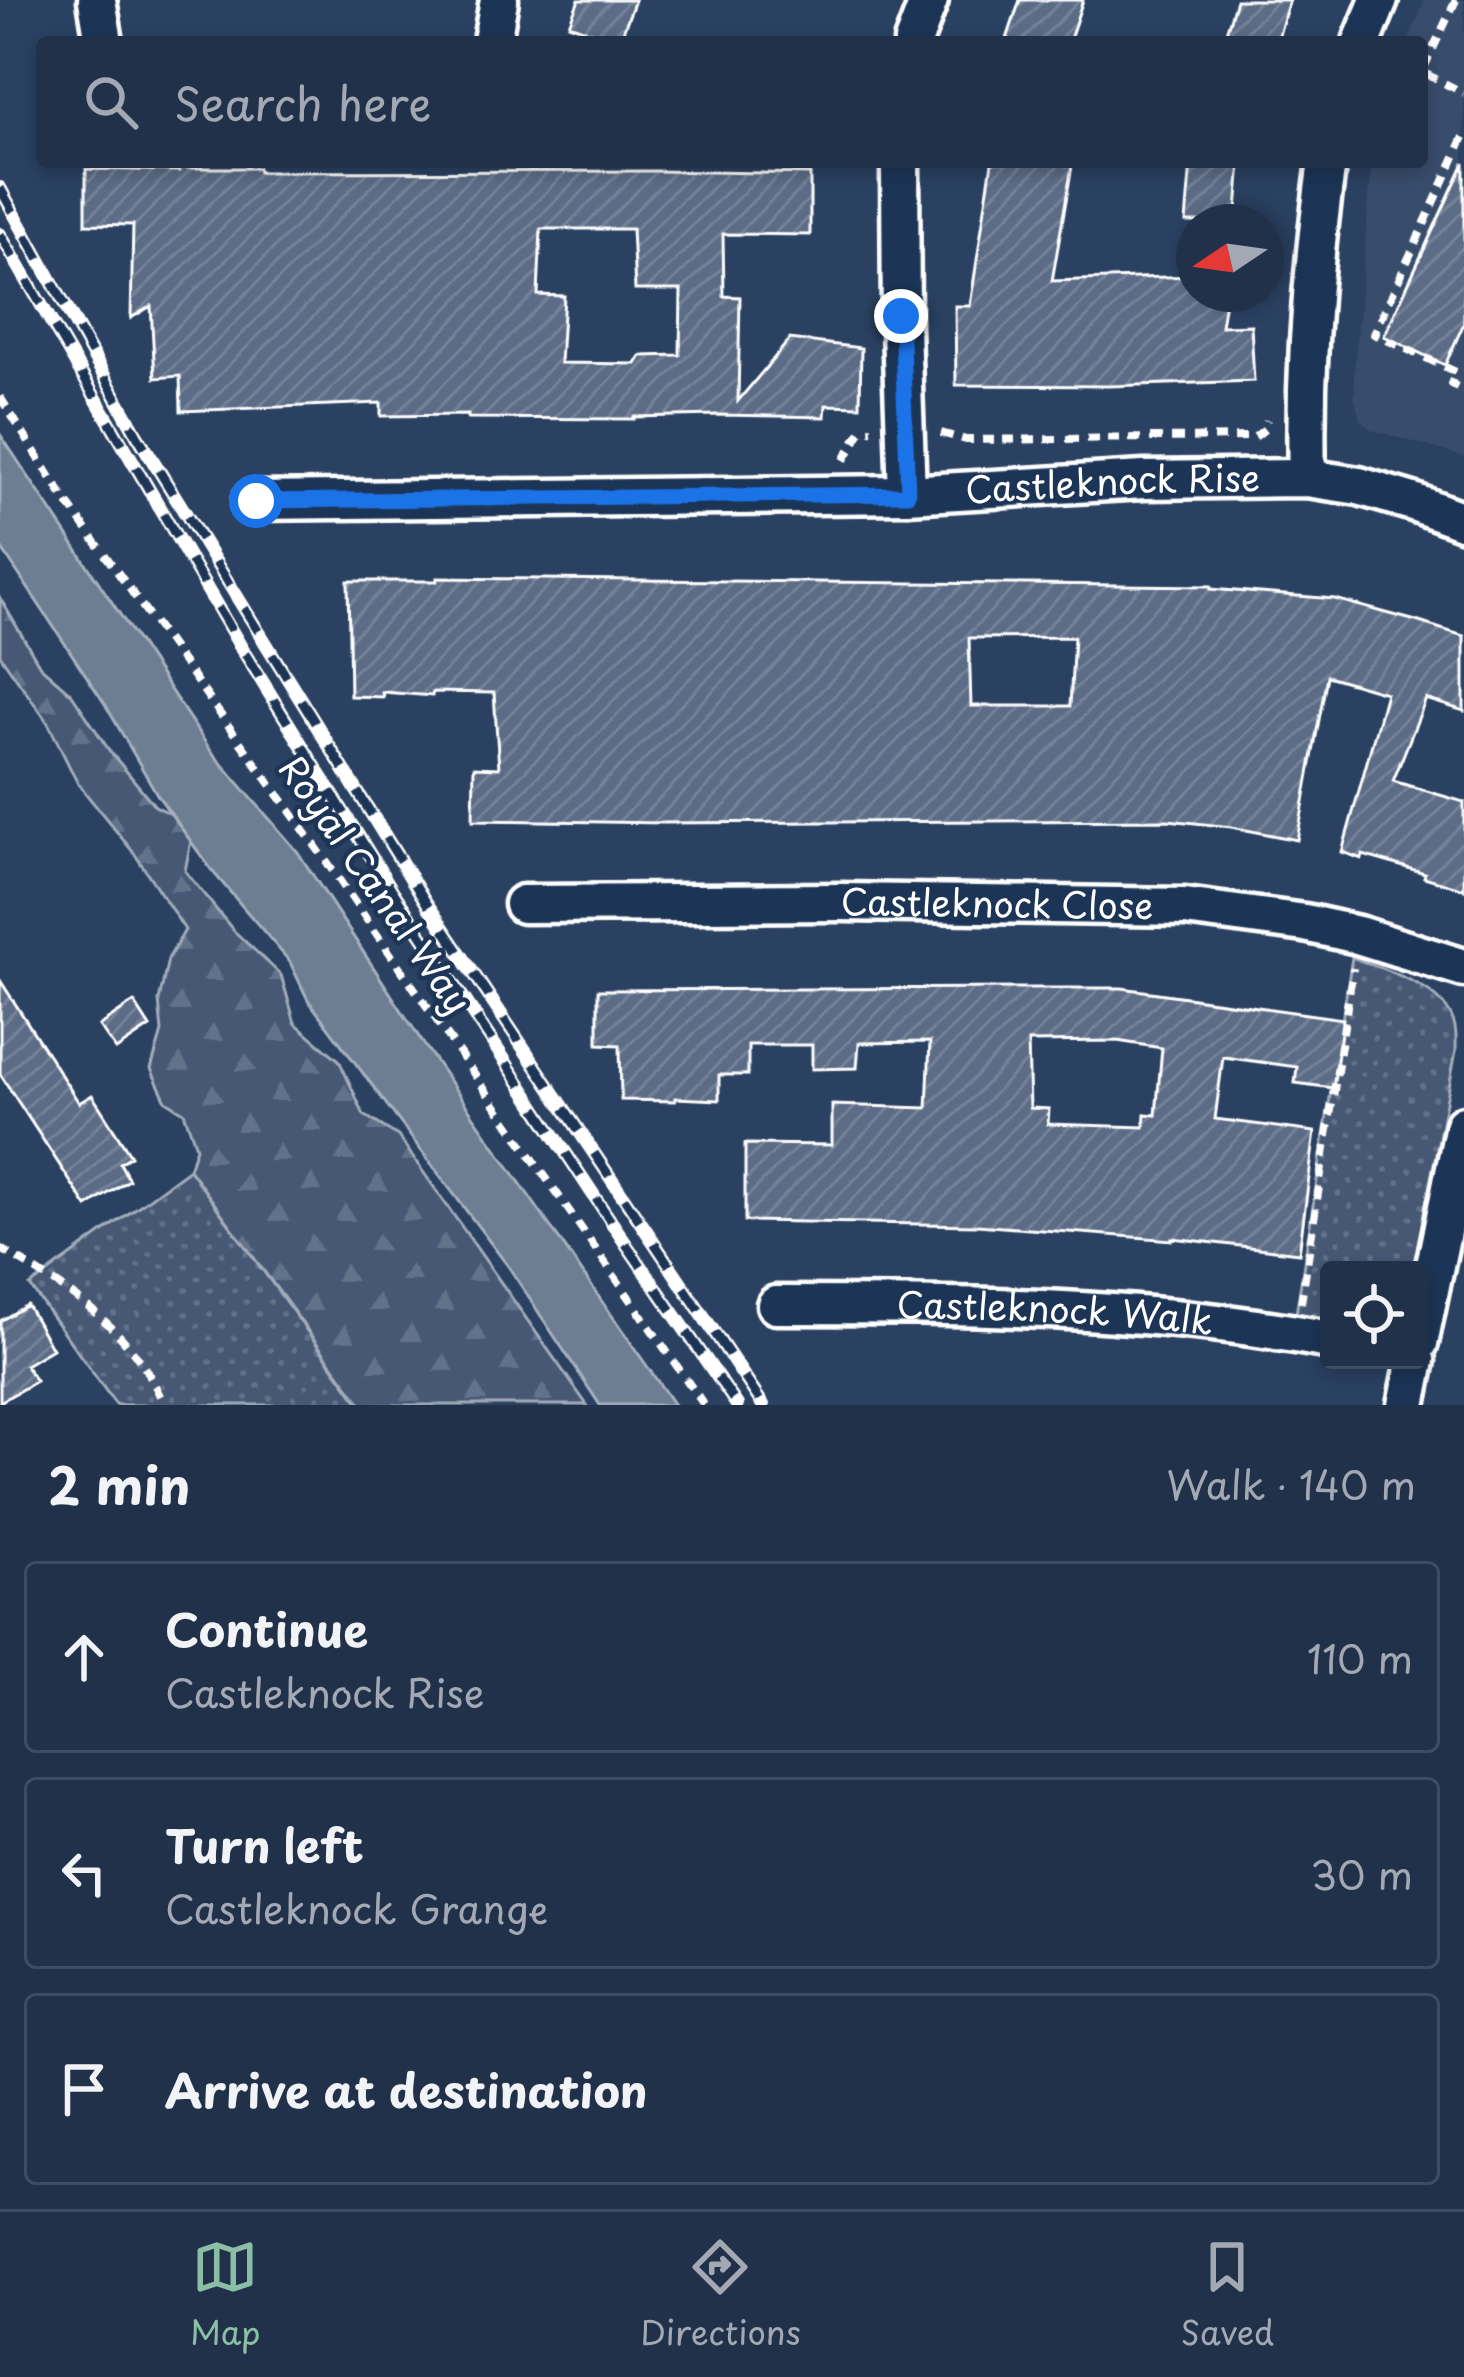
<!DOCTYPE html>
<html lang="en">
<head>
<meta charset="utf-8">
<style>
	:root { --surface:#203149; --page:#283950; --text:#f1f3f6; --muted:#a2a9b4; --line:#3d4c61; --accent:#8abfa5 }
	body { margin:0; font-family:"Playpen Sans",sans-serif; background:var(--page); color:var(--text) }
	.controls { position:absolute; right:36px; bottom:36px; display:grid; overflow:hidden; border-radius:12px; box-shadow:0 6px 18px #0003 }
	.controls button { width:108px; height:108px; display:grid; place-items:center; padding:0; border:0; border-bottom:3px solid var(--line); background:var(--surface); color:var(--text); font:60px sans-serif }
	.compass { position:absolute; left:1176px; top:204px; width:108px; height:108px; border-radius:50%; background:var(--surface); box-shadow:0 6px 18px #0003; rotate:257deg }
	.stop { position:absolute; width:36px; height:36px; margin:-27px; border:9px solid #1a73e8; border-radius:50%; background:#fff }
	.stop.end { background:#1a73e8; border-color:#fff; box-shadow:0 3px 12px #0008 }
	.list { margin:0; padding:0; list-style:none }
	h2 { display:flex; justify-content:space-between; align-items:center; height:156px; margin:0; padding:0 48px; font-size:51px }
	h2 small { font-size:39px; font-weight:400; color:var(--muted) }
	.list li { display:grid; grid-template-columns:78px 1fr auto; gap:36px; align-items:center; box-sizing:border-box; height:192px; margin:0 24px 24px; padding:0 24px; border:3px solid var(--line); border-radius:12px }
	.list b { display:block; font-size:45px; white-space:nowrap }
	.list p { margin:0; font-size:39px; white-space:nowrap; color:var(--muted) }
	.list em { font-size:39px; font-style:normal; color:var(--muted) }
	.icon { flex:none; width:66px; height:66px; fill:none; stroke:currentColor; stroke-width:2; stroke-linecap:round; stroke-linejoin:round }
	.map { position:relative; flex:none; width:1464px; height:1405px; overflow:hidden }
	.search { position:absolute; background:var(--surface); box-shadow:0 6px 18px #0003; left:36px; right:36px; top:36px; height:132px; display:flex; align-items:center; gap:30px; box-sizing:border-box; padding:0 42px; border-radius:12px; color:var(--muted); font-size:45px }
	.sheet { height:804px; background:var(--surface) }
	nav { display:flex; justify-content:space-around; align-items:center; box-sizing:border-box; height:168px; border-top:3px solid var(--line); background:var(--surface); font-size:33px; color:var(--muted) }
	nav a { display:grid; justify-items:center; gap:6px }
	nav .on { color:var(--accent) }
	.map>svg:first-child { display:block }
	.built { fill:#394e6c }
	.grass { fill:url(#grass-dots); stroke:#a2acba; stroke-width:3 }
	.forest { fill:url(#forest-firs); stroke:#a2acba; stroke-width:3 }
	.water { fill:#6d7d92; stroke:#a7b1be; stroke-width:3 }
	.building { fill:url(#building-hatch); stroke:#fff; stroke-width:3; fill-rule:evenodd }
	.lines { fill:none; stroke-linecap:round; stroke-linejoin:round }
	.minor-casing { stroke:#fff; stroke-width:45 }
	.path { stroke:#fff; stroke-width:8; stroke-dasharray:12 9; stroke-linecap:butt }
	.minor { stroke:#1d3557; stroke-width:36 }
	.rail-casing { stroke:#fff; stroke-width:14 }
	.rail { stroke:#1d3557; stroke-width:9; stroke-dasharray:27; stroke-linecap:butt }
	.route { stroke:#1a73e8; stroke-width:15 }
	.labels { text-anchor:middle; stroke-width:9; stroke-linejoin:round; paint-order:stroke }
	.street-label { font-size:36px; fill:#fff; stroke:#1d3557 }
</style>
</head>
<body>
<div class="map">
<svg width="1464" height="1405" viewBox="0 0 1464 1405">
	<defs>
		<pattern id="grass-dots" width="8" height="8" patternUnits="userSpaceOnUse" patternTransform="scale(3)"><rect width="8" height="8" fill="#465975"/><path d="M2 2h.1M6 6h.1" fill="none" stroke="#62728a" stroke-width="1.8" stroke-linecap="round"/></pattern>
		<pattern id="forest-firs" width="22" height="20" patternUnits="userSpaceOnUse" patternTransform="scale(3)"><rect width="22" height="20" fill="#465975"/><path d="M5 1l3.5 6h-7zM16 11l3.5 6h-7z" fill="#62728a"/></pattern>
		<pattern id="building-hatch" width="6" height="6" patternUnits="userSpaceOnUse" patternTransform="scale(3)"><rect width="6" height="6" fill="#5b6c86"/><path d="M-1 1l2-2M0 6l6-6M5 7l2-2" fill="none" stroke="#748298"/></pattern>
	</defs>
	<rect width="100%" height="100%" fill="#2a4161"/>
	<filter id="ink" filterUnits="userSpaceOnUse"><feTurbulence type="fractalNoise" baseFrequency=".00833" numOctaves="2"/><feDisplacementMap in="SourceGraphic" scale="24" xChannelSelector="R" yChannelSelector="G"/><feConvolveMatrix kernelMatrix="1 2 1 2 8 2 1 2 1" color-interpolation-filters="sRGB"/></filter>
	<g filter="url(#ink)">
		<path class="built" d="M 1425,0 L 1464,0 L 1464,457 L 1372,430 L 1360,420 L 1355,400 L 1354,374 L 1372,162 L 1422,162 L 1422,42 L 1408,42 Z"/>
		<path class="grass" d="M 1352,957 C 1385,971 1442,984 1454,1023 C 1457,1032 1456,1042 1456,1051 L 1413,1270 L 1329,1270 L 1329,1320 L 1296,1314 Z
			M 189,1169 L 361,1405 L 116,1405 L 30,1286 Z"/>
		<path class="forest" d="M 0,598 L 40,666 L 71,693 L 109,750 L 155,806 L 194,825 L 185,871 L 233,930 L 281,975 L 295,1023 L 339,1060 L 364,1115 L 398,1136 L 587,1405 L 362,1405 L 189,1169 L 196,1147 L 184,1112 L 166,1101 L 151,1069 L 162,1032 L 159,1001 L 168,959 L 185,930 L 134,853 L 78,784 L 48,723 L 0,655 Z"/>
		<path class="water" d="M 0,434 L 211,751 L 297,851 L 423,1043 L 674,1405 L 600,1405 L 508,1266 L 308,1000 L 290,962 L 213,872 L 158,796 L 105,704 L 0,546 Z"/>
		<path class="building" d="M 579,0 L 635,0 L 619,42 L 569,24 Z
			M 1020,0 L 1083,0 L 1069,42 L 1006,42 Z
			M 1236,0 L 1289,0 L 1277,42 L 1223,42 Z
			M 992,162 L 1049,162 L 1072,166 L 1052,281 L 1194,276 L 1194,294 L 1226,294 L 1221,326 L 1251,325 L 1254,381 L 1109,386 L 956,385 L 955,306 L 970,306 Z
			M 1191,162 L 1241,162 L 1236,222 L 1186,222 Z
			M 1464,163 L 1464,323 L 1445,365 L 1384,336 Z
			M 179,168 L 258,168 L 259,172 L 656,171 L 810,174 L 810,235 L 723,234 L 724,296 L 740,297 L 738,401 L 790,339 L 861,348 L 860,406 L 826,405 L 825,417 L 718,415 L 634,417 L 634,419 L 468,418 L 468,415 L 381,416 L 381,403 L 181,411 L 180,376 L 155,378 L 151,306 L 131,318 L 133,225 L 86,224 L 86,169 L 179,171 ZM 541,229 L 632,229 L 635,290 L 681,290 L 680,355 L 641,356 L 636,364 L 560,363 L 564,296 L 538,295 Z
			M 437,578 L 1211,586 L 1211,589 L 1335,599 L 1416,621 L 1464,636 L 1464,711 L 1426,699 L 1393,781 L 1464,802 L 1464,889 L 1424,877 L 1425,873 L 1363,855 L 1362,859 L 1342,852 L 1386,693 L 1327,676 L 1297,840 L 1231,827 L 1168,820 L 663,823 L 473,820 L 474,767 L 499,768 L 494,693 L 433,692 L 432,696 L 382,692 L 383,697 L 350,696 L 348,581 L 437,581 ZM 1074,637 L 1070,706 L 971,706 L 969,638 Z
			M 0,980 L 79,1103 L 92,1095 L 131,1156 L 120,1163 L 129,1180 L 87,1207 L 0,1074 Z
			M 1027,988 L 1122,988 L 1343,1019 L 1333,1088 L 1295,1083 L 1297,1067 L 1223,1057 L 1215,1119 L 1315,1132 L 1299,1253 L 1172,1238 L 1172,1240 L 977,1225 L 745,1221 L 745,1144 L 832,1145 L 832,1105 L 927,1108 L 930,1042 L 859,1043 L 857,1068 L 812,1069 L 812,1045 L 748,1045 L 748,1075 L 719,1075 L 719,1100 L 675,1098 L 675,1101 L 621,1100 L 620,1045 L 598,1044 L 598,990 ZM 1117,1041 L 1162,1048 L 1156,1115 L 1145,1114 L 1144,1127 L 1048,1124 L 1049,1109 L 1030,1108 L 1028,1042 Z
			M 134,1002 L 150,1027 L 116,1050 L 99,1026 Z
			M 27,1305 L 52,1349 L 25,1365 L 36,1381 L 0,1402 L 0,1321 Z"/>
		<g class="lines">
			<g class="minor-casing">
				<g id="minor">
					<path d="M 97,0 L 104,42"/>
					<path d="M 492,42 L 499,0"/>
					<path d="M 913,42 L 929,0"/>
					<path d="M 1362,42 L 1379,0"/>
					<path d="M 900,162 L 901,329 L 907,494"/>
					<path d="M 1307,478 C 1304,372 1312,267 1327,162"/>
					<path id="s1" d="M 252,501 L 907,494 L 1144,480 L 1307,478 L 1359,486 L 1413,502 L 1464,521"/>
					<path id="s2" d="M 523,904 L 841,902 L 1185,907 L 1305,923 L 1358,935 L 1464,968"/>
					<path id="s3" d="M 776,1305 C 961,1305 1147,1305 1329,1340"/>
					<path d="M 1419,1343 L 1464,1125"/>
					<path d="M 1407,1405 L 1416,1360"/>
				</g>
			</g>
			<path class="path" d="M 1456,0 L 1422,72 L 1464,93
				M 1464,137 L 1374,334 L 1456,372 L 1451,384 L 1464,390
				M 0,397 L 64,498 L 319,851 L 704,1405
				M 941,433 L 966,440 L 1255,437 L 1265,429 L 1267,420
				M 844,460 L 861,431 L 872,430
				M 0,1248 C 69,1291 132,1327 164,1405
				M 1301,1303 L 1353,968"/>
			<use href="#minor" class="minor"/>
			<g class="rail-casing">
				<path id="rail" d="M 0,188 L 137,435 L 427,904 L 763,1405
					M 0,234 L 242,649 L 392,890 L 626,1244 L 737,1405"/>
			</g>
			<use href="#rail" class="rail"/>
		</g>
	</g>
	<g class="lines" filter="url(#ink)">
		<path class="route" d="M 256,501 L 908,494 L 901,316"/>
	</g>
	<g class="labels">
		<g class="street-label">
			<text dy="13" stroke="none"><textPath href="#s1" startOffset="861">Castleknock Rise</textPath></text>
			<text transform="translate(375 885) rotate(55)" y="13">Royal Canal Way</text>
			<text dy="13" stroke="none"><textPath href="#s2" startOffset="474">Castleknock Close</textPath></text>
			<text dy="13" stroke="none"><textPath href="#s3" startOffset="279">Castleknock Walk</textPath></text>
		</g>
	</g>
</svg>
<div class="controls">
<button><svg class="icon" aria-label="locate" viewBox="0 0 24 24"><circle cx="12" cy="12" r="6"/><path d="M12 2v4M12 18v4M2 12h4M18 12h4"/></svg></button>
</div>
<svg class="compass" viewBox="-18 -18 36 36"><path d="M0-13l5 13h-10z" fill="#e53935"/><path d="M0 13l5-13h-10z" fill="#a2a9b4"/></svg>
<div class="stop" style="left:256px;top:501px"></div>
<div class="stop end" style="left:901px;top:316px"></div>
<div class="search"><svg class="icon" aria-label="search" viewBox="0 0 24 24"><circle cx="10" cy="10" r="6"/><path d="M15 15l6 6"/></svg>Search here</div>
</div>
<section class="sheet">
<h2>2 min<small>Walk · 140 m</small></h2>
<ul class="list">
<li><svg class="icon" aria-label="ahead" viewBox="0 0 24 24"><path d="M12 20V5M6 11l6-6 6 6"/></svg><div><b>Continue</b><p>Castleknock Rise</p></div><em>110 m</em></li>
<li><svg class="icon" aria-label="left" viewBox="0 0 24 24"><path d="M17 20v-9H6M10 6l-5 5 5 5"/></svg><div><b>Turn left</b><p>Castleknock Grange</p></div><em>30 m</em></li>
<li><svg class="icon" aria-label="arrive" viewBox="0 0 24 24"><path d="M6 21V4h12l-3 4 3 4H6"/></svg><div><b>Arrive at destination</b></div></li>
</ul>
</section>
<nav>
<a class="on"><svg class="icon" aria-label="map" viewBox="0 0 24 24"><path d="M3 6l6-2 6 2 6-2v14l-6 2-6-2-6 2zM9 4v14M15 6v14"/></svg>Map</a>
<a><svg class="icon" aria-label="directions" viewBox="0 0 24 24"><path d="M12 3l9 9-9 9-9-9zM9 14v-3h6M13 9l2 2-2 2"/></svg>Directions</a>
<a><svg class="icon" aria-label="saved" viewBox="0 0 24 24"><path d="M7 4h10v16l-5-4-5 4z"/></svg>Saved</a>
</nav>
</body>
</html>
